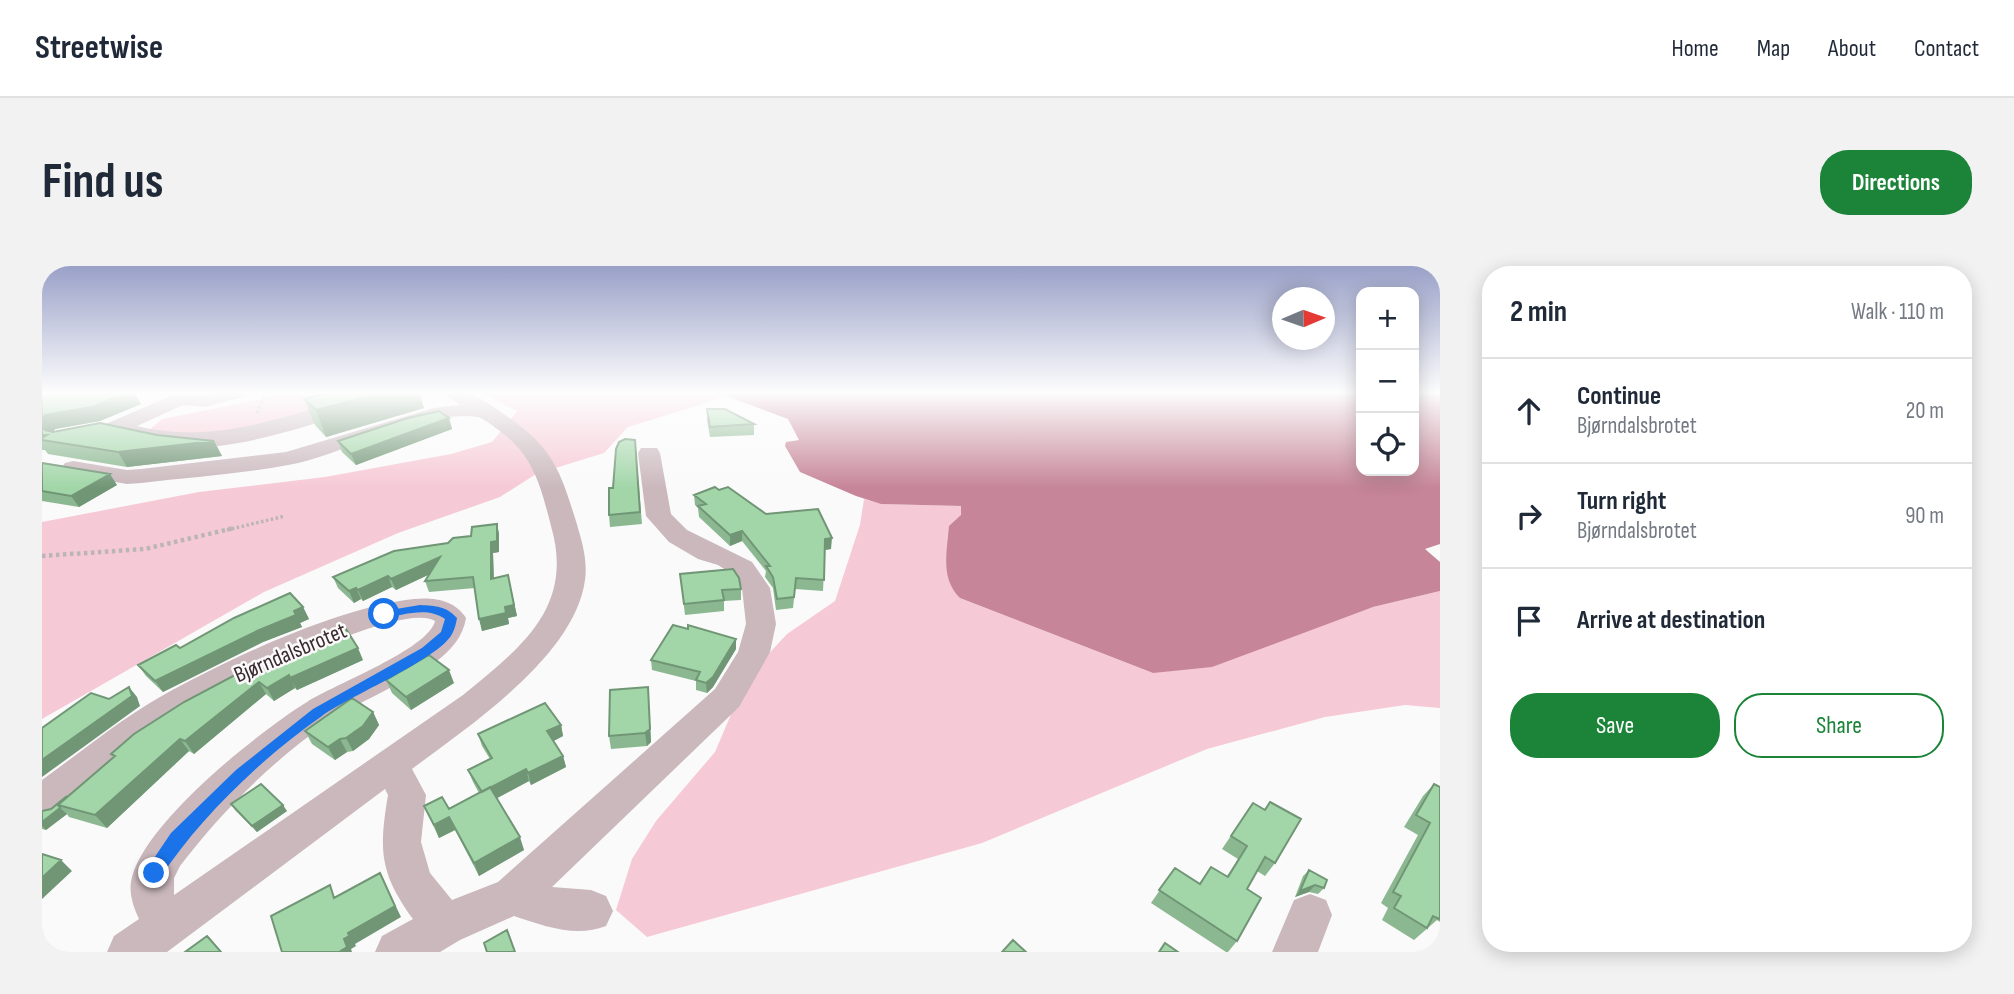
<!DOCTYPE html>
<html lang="en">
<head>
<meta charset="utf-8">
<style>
	:root { --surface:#fff; --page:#f2f2f3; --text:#1f2937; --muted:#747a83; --line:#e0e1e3; --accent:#1b8439 }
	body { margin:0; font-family:"Sofia Sans Condensed",sans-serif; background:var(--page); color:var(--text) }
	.controls { position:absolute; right:21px; top:21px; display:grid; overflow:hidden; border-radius:14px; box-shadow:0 4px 18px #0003 }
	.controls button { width:63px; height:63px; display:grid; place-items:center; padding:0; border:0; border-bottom:2px solid var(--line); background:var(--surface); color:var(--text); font:35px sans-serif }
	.compass { position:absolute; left:1230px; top:21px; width:63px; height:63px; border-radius:50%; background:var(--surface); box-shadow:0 4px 18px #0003; rotate:88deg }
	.stop { position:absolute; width:21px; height:21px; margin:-16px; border:5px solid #1a73e8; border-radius:50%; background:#fff }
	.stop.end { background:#1a73e8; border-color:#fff; box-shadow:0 2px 7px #0008 }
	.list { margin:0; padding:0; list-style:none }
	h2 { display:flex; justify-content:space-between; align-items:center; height:91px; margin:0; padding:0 28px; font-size:30px }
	h2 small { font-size:23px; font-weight:400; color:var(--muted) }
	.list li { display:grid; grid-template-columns:46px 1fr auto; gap:21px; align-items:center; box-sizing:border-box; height:105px; padding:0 28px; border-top:2px solid var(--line) }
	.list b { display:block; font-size:26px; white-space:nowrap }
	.list p { margin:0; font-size:23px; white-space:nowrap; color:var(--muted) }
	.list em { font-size:23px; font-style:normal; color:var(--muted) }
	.actions { display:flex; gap:14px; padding:21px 28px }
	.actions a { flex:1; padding:16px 0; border:2px solid var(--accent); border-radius:28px; text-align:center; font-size:24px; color:var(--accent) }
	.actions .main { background:var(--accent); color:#fff }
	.icon { flex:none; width:38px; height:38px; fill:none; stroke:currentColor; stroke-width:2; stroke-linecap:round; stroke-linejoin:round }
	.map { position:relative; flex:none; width:1398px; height:686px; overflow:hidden; border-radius:28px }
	header { display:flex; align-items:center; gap:42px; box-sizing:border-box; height:98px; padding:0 35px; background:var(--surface); border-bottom:2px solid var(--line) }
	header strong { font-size:33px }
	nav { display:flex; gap:38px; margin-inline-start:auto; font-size:24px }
	.intro { display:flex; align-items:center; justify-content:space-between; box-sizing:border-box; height:168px; padding:0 42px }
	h1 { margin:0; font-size:49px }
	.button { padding:18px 32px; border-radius:28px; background:var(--accent); color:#fff; font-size:24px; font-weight:700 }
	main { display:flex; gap:42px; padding:0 42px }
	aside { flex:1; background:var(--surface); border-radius:28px; box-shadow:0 4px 18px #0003 }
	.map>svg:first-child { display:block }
	.green { fill:#f6c9d6 }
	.water { fill:#c68598 }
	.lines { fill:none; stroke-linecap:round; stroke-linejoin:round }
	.path-far1 { stroke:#bbb5b7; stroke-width:3.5; stroke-dasharray:2.5 2.5; stroke-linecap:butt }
	.path { stroke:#bbb5b7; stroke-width:4.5; stroke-dasharray:3.5 3.5; stroke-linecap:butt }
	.minor { fill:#cab8bd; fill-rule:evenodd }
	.wall { fill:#8bb890 }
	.shaded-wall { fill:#719676 }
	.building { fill:#a2d6a8; stroke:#719676; stroke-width:2 }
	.route { fill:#1a73e8 }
	.labels { text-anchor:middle; stroke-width:5; stroke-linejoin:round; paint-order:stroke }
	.street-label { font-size:23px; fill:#3a2a2f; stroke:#fafafa }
</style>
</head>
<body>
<header>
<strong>Streetwise</strong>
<nav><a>Home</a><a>Map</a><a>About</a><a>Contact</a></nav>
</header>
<div class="intro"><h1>Find us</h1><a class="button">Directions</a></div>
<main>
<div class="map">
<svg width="1398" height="686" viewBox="0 0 1398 686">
	<rect width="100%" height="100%" fill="#fafafa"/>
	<path class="green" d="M 438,126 L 674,126 L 683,131 L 586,161 L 562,187 L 494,208 L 458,231 L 356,267 L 222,326 L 0,453 L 0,256 L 157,226 L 283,211 L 409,188 L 450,176 L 475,145 Z
		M 245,128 L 294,129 L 306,137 L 218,163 L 142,173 L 106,165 L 120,153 Z
		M 822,233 L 840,238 L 919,240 L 918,332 L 1111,407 L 1331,341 L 1398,325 L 1398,442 L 1363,439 L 1283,451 L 1165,483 L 940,577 L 605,671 L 574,644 L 590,593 L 614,555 L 673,486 L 705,411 L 745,368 L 793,335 L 818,259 Z"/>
	<path class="water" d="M 674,126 L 1319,126 L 1319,205 L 1372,205 L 1372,126 L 1398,126 L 1398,278 L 1383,283 L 1398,296 L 1398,325 L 1331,341 L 1170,401 L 1111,407 L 918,332 C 898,312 905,286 907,260 L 919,249 L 919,240 L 839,238 L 814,230 L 758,206 L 743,180 L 744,176 L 757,174 L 746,153 Z"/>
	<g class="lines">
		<path class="path-far1" d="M 215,147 L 224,126
			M 185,264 L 243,250"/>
		<path class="path" d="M 0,290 L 103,283 L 192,262"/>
		<path class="minor" d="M 176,126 L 208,126 L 205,130 L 163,141 L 141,139 L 95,160 C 158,176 217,159 278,141 C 306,133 333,123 362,126 L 359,130 C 290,151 196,189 124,181 C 105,178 85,171 66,167 L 63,162 L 66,157 L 131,129 L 163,129 Z
			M 400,126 C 406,125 415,124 421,126 C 437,128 485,163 496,176 C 517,198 524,224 533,252 C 539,272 546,293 543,314 C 533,390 427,460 370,503 L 384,529 L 379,576 L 388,607 L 410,634 L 456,616 L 673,423 L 696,386 L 704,358 L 700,322 L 690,308 L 676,299 L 656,293 L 627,276 L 604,250 L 596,187 L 599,182 L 615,182 L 618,187 L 629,248 L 645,264 L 710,296 L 728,322 L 734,358 L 728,386 L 697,441 L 510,621 L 549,624 L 564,630 L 571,645 L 564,660 C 534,672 502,660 472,650 L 418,674 L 398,686 L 333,686 L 340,670 L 371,653 C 337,606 337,584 346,529 L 343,523 L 125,686 L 65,686 L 72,670 L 97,653 C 91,640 86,626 90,611 C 105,555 215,467 265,436 C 291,419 387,383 393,355 C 355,333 166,433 128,459 C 88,485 51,517 14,547 L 0,552 L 0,514 C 39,486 76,455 118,431 C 183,394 299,340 372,333 C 392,331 413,334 424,352 C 418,390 374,408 344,424 C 325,434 305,443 288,455 C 231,494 180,545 138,600 L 132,612 L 132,629 L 421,429 C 478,382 533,342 509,260 C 499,221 492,190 458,165 C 452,161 443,153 436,151 C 385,142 298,190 246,199 C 198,208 148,211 99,217 L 85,218 L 31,209 L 23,207 L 19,202 L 23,197 L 31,195 L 85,204 L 99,203 L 244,186 L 392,142 L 418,139 Z
			M 1268,628 L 1284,634 L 1290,649 L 1276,686 L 1230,686 L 1252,634 Z"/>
	</g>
	<path class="wall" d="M 0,126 L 99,138 L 58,155 L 13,163 L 11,166 L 115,169 L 172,175 L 180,190 L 85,201 L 6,188 L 3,184 L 0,184 Z
		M 262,133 L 382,142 L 284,171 L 273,159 Z
		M 665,143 L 712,158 L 712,169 L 668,171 L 665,154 Z
		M 407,152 L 410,163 L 314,199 L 300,186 L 296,175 Z
		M 593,174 L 600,258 L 568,261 L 567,249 L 571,222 Z
		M 0,197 L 75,219 L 37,241 L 0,235 Z
		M 677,224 L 789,283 L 783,284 L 781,325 L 753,323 L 751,342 L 734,344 L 731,322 L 723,311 L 724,305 L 700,275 L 688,280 L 657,251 L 656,242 L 653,239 L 652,229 Z
		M 455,258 L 457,268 L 457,286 L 451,287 L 452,312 L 466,309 L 475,350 L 466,352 L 467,358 L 440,365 L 433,322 L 387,326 L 383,315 L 388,308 L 354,324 L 350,321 L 321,335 L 319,333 L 312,337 L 296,322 L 291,311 L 429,270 Z
		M 638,308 L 699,323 L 699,334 L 682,335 L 682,345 L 643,349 Z
		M 261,341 L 267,353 L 258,357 L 260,361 L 221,376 L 121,426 L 104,410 L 96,399 L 138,382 Z
		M 694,373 L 694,383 L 671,421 L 665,427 L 654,424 L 654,415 L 610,404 L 609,394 Z
		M 271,377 L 321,394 L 255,424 L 253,422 L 232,435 L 224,428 L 152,488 L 147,485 L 65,562 L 27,551 L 25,548 L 4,564 L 0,563 L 0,545 L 9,543 L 25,530 L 71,491 L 69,488 L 234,400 Z
		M 344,414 L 412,417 L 369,444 L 350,427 Z
		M 606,421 L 609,476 L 605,480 L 569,483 L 567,470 Z
		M 331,446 L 337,459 L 327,473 L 311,485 L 305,486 L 293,494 L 270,478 L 263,465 Z
		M 519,459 L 521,470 L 511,475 L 521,490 L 524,501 L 489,519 L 487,515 L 455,532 L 482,584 L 437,610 L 413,564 L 397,572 L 382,540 L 407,543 L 437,527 L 431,516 L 426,504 L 448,493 L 440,480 L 436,468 Z
		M 1392,518 L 1398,521 L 1398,656 L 1395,654 L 1372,674 L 1340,654 L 1346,642 L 1339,637 L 1376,569 L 1362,561 L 1381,530 Z
		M 1228,536 L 1233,597 L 1223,610 L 1215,605 L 1205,623 L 1195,675 L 1186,686 L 1184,686 L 1109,637 L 1133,602 L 1157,618 L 1169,601 L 1185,610 L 1196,593 L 1180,583 L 1211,537 L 1222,544 Z
		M 189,538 L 245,545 L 215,566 L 193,544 Z
		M 1267,604 L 1282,622 L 1276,628 L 1267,626 L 1253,631 L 1261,610 Z"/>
	<path class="shaded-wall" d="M 88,126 L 92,126 L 99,138 L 58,155 L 13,163 L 8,172 L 0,160 L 0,155 L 3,149 Z
		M 343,126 L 377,126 L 382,142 L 284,171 L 274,144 Z
		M 407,152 L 410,163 L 314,199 L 309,188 Z
		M 172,175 L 180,190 L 85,201 L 76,186 Z
		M 68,208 L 75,219 L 37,241 L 29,230 Z
		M 455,258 L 457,268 L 457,286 L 451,287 L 452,324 L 449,313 L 449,276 Z
		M 700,265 L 700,275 L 688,280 L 688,269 Z
		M 790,272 L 789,283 L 782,284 L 783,273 Z
		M 398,291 L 401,302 L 354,324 L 349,313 Z
		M 466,309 L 475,350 L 466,352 L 467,358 L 440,365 L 437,353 L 463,341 Z
		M 346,310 L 350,321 L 321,335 L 316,324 Z
		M 314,322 L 319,333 L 312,337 L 307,325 Z
		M 261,341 L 267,353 L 258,357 L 260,361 L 221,376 L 121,426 L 113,415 Z
		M 694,373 L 694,383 L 671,421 L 665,427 L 664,417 Z
		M 316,382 L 321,394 L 255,424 L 248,412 Z
		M 407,404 L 412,417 L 369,444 L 364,431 Z
		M 247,409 L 253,422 L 232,435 L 225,422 Z
		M 217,416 L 224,428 L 152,488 L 143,475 Z
		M 87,421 L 95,431 L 98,440 L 0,511 L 0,494 Z
		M 606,421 L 609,476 L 605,480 L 603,467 Z
		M 331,446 L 337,459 L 327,473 L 311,485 L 304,472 Z
		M 519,459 L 521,470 L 508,477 L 505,465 Z
		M 138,473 L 147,485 L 65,562 L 53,549 Z
		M 298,473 L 305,486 L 293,494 L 286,481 Z
		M 521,490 L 524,501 L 489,519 L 486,507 Z
		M 484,503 L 487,515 L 444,538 L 440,526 Z
		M 241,539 L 245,545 L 215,566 L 210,560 Z
		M 18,542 L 25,548 L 4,564 L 0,560 L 0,556 Z
		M 407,551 L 413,564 L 397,572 L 392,559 Z
		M 478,571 L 482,584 L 437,610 L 432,597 Z
		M 19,594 L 30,605 L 0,633 L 0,612 Z
		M 338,607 L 359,651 L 313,678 L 314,680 L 309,683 L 310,686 L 297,686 L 302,673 Z
		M 1273,619 L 1267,626 L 1253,631 L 1258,625 Z"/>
	<path class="building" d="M 0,126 L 88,126 L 50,141 L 3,149 L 0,155 Z
		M 289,126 L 343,126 L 274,144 L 262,133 Z
		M 665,143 L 683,143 L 712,158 L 668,161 Z
		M 397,145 L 407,152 L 309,188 L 296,175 L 366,152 Z
		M 58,157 L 115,169 L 172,175 L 76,186 L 0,174 L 0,172 L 5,169 L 0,169 L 0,160 L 3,164 L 11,166 Z
		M 583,173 L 593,174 L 598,246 L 567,249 L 567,222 L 571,222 L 574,183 L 577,176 Z
		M 0,197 L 68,208 L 29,230 L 0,225 Z
		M 673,221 L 677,224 L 686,221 L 724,248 L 776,243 L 790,272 L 783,273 L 782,314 L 754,312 L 752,331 L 735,333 L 731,311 L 724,300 L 728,300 L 700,265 L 688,269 L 656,240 L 664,238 L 652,229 Z
		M 455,258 L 455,275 L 449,276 L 449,313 L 466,309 L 472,339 L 463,341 L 464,347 L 437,353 L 431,311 L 383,315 L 398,291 L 349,313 L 346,310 L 316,324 L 314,322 L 307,325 L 291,311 L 352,285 L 406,277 L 411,272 L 429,270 L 430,261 Z
		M 691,303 L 697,312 L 699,323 L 680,324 L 682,334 L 642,338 L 638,308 Z
		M 248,327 L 261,341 L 252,345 L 254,349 L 215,365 L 113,415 L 96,399 L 134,379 L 138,382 L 192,352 Z
		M 631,359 L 646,363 L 646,359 L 694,373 L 671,411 L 664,417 L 654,414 L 658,406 L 609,394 Z
		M 304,363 L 316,382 L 248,412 L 247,409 L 225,422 L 217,416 L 143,475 L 138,473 L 53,549 L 16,539 L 73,490 L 69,488 L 92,468 L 142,436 L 193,409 L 234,400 L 229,391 L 269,374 L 271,377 Z
		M 387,389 L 407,404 L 364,431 L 344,414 Z
		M 87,421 L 90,430 L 0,494 L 0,462 L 49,427 L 67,433 Z
		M 606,421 L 608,463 L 603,467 L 567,470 L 568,424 Z
		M 310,432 L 331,446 L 321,460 L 304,472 L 298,473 L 286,481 L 263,465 Z
		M 503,437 L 519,459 L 505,465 L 521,490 L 486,507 L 484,503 L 440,526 L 426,504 L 450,492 L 436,468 Z
		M 219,518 L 241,539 L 210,560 L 189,538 Z
		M 1392,518 L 1398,521 L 1398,651 L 1397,653 L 1391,650 L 1385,662 L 1352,642 L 1359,630 L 1351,626 L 1388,557 L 1374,549 Z
		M 448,521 L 478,571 L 432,597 L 407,551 L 392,559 L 382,540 L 400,531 L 407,543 Z
		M 25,530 L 16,539 L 18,542 L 0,556 L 0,545 L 9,543 Z
		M 1228,536 L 1259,553 L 1233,597 L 1223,591 L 1205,623 L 1219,632 L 1195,675 L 1117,624 L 1133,602 L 1158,618 L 1169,601 L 1186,611 L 1205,580 L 1189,570 L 1211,537 L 1223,544 Z
		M 0,588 L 19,594 L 0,612 Z
		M 1267,604 L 1285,614 L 1282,622 L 1273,619 L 1258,625 Z
		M 338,607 L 353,640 L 306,667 L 307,670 L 302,673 L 305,681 L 297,686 L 240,686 L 229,650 L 288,619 L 292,632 Z
		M 465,664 L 473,686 L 445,686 L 442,677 Z
		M 165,670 L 179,686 L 143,686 Z
		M 971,674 L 984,686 L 960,686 Z
		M 1123,677 L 1136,686 L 1117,686 Z"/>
	<linearGradient id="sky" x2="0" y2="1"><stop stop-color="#9aa1c8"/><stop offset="0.57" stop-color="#fdfdfd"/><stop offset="1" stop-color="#fdfdfd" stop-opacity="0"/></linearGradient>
	<rect width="1398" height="222" fill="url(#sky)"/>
	<path class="route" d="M 378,339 C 394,340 404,340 415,352 C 414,357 413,363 410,368 C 397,393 307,430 280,450 C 220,492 158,551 118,612 L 112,614 L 106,612 L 104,607 L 106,601 L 129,567 L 194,504 L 271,443 L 380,382 L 399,366 L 403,353 C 385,340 362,349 342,352 L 336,348 L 342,345 Z"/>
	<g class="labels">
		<g class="street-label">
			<text transform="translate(248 386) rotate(-23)" y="8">Bjørndalsbrotet</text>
		</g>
	</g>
</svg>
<div class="controls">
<button>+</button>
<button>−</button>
<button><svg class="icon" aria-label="locate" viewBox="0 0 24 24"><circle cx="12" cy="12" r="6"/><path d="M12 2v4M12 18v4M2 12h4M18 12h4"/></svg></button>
</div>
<svg class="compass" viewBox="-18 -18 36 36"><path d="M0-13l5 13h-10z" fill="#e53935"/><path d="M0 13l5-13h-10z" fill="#747a83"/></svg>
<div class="stop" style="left:342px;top:348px"></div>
<div class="stop end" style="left:112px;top:607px"></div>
</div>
<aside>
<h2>2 min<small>Walk · 110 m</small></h2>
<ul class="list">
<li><svg class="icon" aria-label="ahead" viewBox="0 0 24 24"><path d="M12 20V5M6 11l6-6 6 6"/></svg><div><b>Continue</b><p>Bjørndalsbrotet</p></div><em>20 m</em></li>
<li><svg class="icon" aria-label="right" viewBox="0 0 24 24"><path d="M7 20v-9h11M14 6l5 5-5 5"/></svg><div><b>Turn right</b><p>Bjørndalsbrotet</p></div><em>90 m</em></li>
<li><svg class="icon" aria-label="arrive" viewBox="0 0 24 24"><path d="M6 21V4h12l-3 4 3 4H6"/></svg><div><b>Arrive at destination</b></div></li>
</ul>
<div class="actions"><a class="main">Save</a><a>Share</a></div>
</aside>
</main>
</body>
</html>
